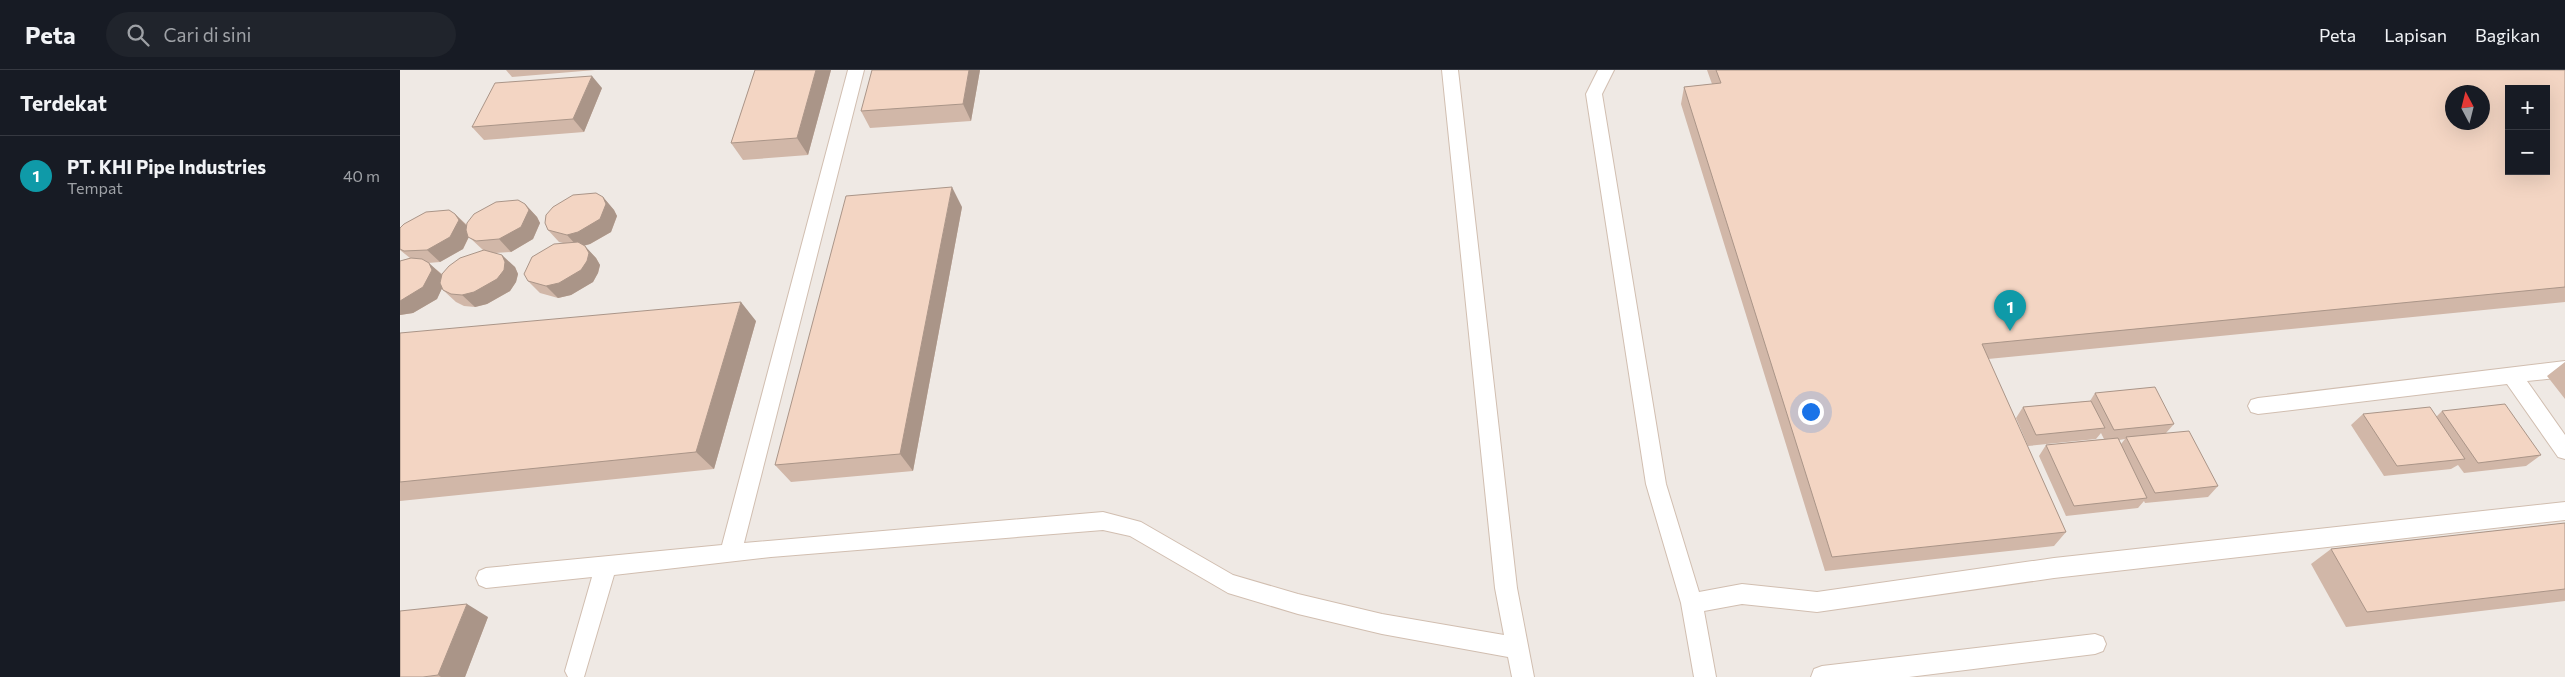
<!DOCTYPE html>
<html lang="id">
<head>
<meta charset="utf-8">
<style>
	:root { --surface:#171b24; --page:#20242c; --text:#f1f3f6; --muted:#9ea1a6; --line:#363941; --accent:#d93025 }
	body { margin:0; font-family:Commissioner,sans-serif; background:var(--page); color:var(--text) }
	.controls { position:absolute; right:15px; top:15px; display:grid; overflow:hidden; border-radius:0px; box-shadow:0 5px 20px #0002 }
	.controls button { width:45px; height:45px; display:grid; place-items:center; padding:0; border:0; border-bottom:1px solid var(--line); background:var(--surface); color:var(--text); font:25px sans-serif }
	.compass { position:absolute; left:2045px; top:15px; width:45px; height:45px; border-radius:50%; background:var(--surface); box-shadow:0 5px 20px #0002; rotate:353deg }
	.you { position:absolute; left:1410px; top:341px; width:18px; height:18px; margin:-12px; border:4px solid #fff; border-radius:50%; background:#1a73e8; box-shadow:0 0 0 8px #1a73e833 }
	.badge { display:grid; place-items:center; width:32px; height:32px; border-radius:50%; background:var(--accent); color:#fff; font-size:16px; font-weight:700 }
	.pin { position:absolute; translate:-50% -41px; filter:drop-shadow(0 1px 2px #0008) }
	.pin::after { content:''; position:absolute; top:26px; width:18px; height:15px; background:inherit; clip-path:polygon(0 0,100% 0,50% 100%) }
	.list { margin:0; padding:0; list-style:none }
	h2 { display:flex; justify-content:space-between; align-items:center; height:65px; margin:0; padding:0 20px; font-size:21px }
	h2 small { font-size:16px; font-weight:400; color:var(--muted) }
	.list li { display:grid; grid-template-columns:32px 1fr auto; gap:15px; align-items:center; box-sizing:border-box; height:80px; padding:0 20px; border-top:1px solid var(--line) }
	.list b { display:block; font-size:19px; white-space:nowrap }
	.list p { margin:0; font-size:16px; white-space:nowrap; color:var(--muted) }
	.list em { font-size:16px; font-style:normal; color:var(--muted) }
	.icon { flex:none; width:28px; height:28px; fill:none; stroke:currentColor; stroke-width:2; stroke-linecap:round; stroke-linejoin:round }
	.map { position:relative; flex:none; width:2165px; height:607px; overflow:hidden }
	header { display:flex; align-items:center; gap:30px; box-sizing:border-box; height:70px; padding:0 25px; background:var(--surface); border-bottom:1px solid var(--line) }
	header strong { font-size:24px }
	nav { display:flex; gap:28px; margin-inline-start:auto; font-size:18px }
	.search { width:350px; height:45px; background:var(--page); display:flex; align-items:center; gap:12px; box-sizing:border-box; padding:0 18px; border-radius:28px; color:var(--muted); font-size:19px }
	main { display:flex }
	aside { flex:1; background:var(--surface) }
	.map>svg:first-child { display:block }
	.industrial { fill:#efe9e4; fill-rule:evenodd }
	.lines { fill:none; stroke-linecap:round; stroke-linejoin:round }
	.service-casing { stroke:#d1beb0; stroke-width:2 }
	.service { fill:#fff; fill-rule:evenodd }
	.wall { fill:#d1b7a8; fill-rule:evenodd }
	.shaded-wall { fill:#aa9588 }
	.building { fill:#f3d5c3; stroke:#aa9588; fill-rule:evenodd }
</style>
</head>
<body>
<header>
<strong>Peta</strong>
<div class="search"><svg class="icon" aria-label="search" viewBox="0 0 24 24"><circle cx="10" cy="10" r="6"/><path d="M15 15l6 6"/></svg>Cari di sini</div>
<nav><a>Peta</a><a>Lapisan</a><a>Bagikan</a></nav>
</header>
<main>
<aside>
<h2>Terdekat<small></small></h2>
<ul class="list">
<li><span class="badge" style="background:#0f9aa8">1</span><div><b>PT. KHI Pipe Industries</b><p>Tempat</p></div><em>40 m</em></li>
</ul>
</aside>
<div class="map">
<svg width="2165" height="607" viewBox="0 0 2165 607">
	<rect width="100%" height="100%" fill="#fdf6ec"/>
	<path class="industrial" d="M 0,0 L 2165,0 L 2165,607 L 0,607 ZM 2109,19 L 2146,19 L 2146,101 L 2109,101 ZM 2052,22 L 2082,22 L 2082,52 L 2052,52 Z"/>
	<g class="lines">
		<g class="service-casing">
			<path id="service" d="M 448,0 L 464,0 L 344,473 L 703,442 L 741,452 L 833,505 L 898,524 L 982,544 L 1104,565 L 1095,518 L 1042,0 L 1058,0 L 1117,518 L 1134,607 L 1112,607 L 1108,587 L 982,564 L 898,544 L 828,523 L 730,466 L 703,460 L 371,487 L 214,505 L 184,607 L 168,607 L 165,601 L 192,507 L 86,518 L 79,515 L 76,508 L 79,501 L 86,498 L 322,475 Z
				M 1198,0 L 1214,0 L 1202,24 L 1266,414 L 1299,522 L 1342,514 L 1417,522 L 1654,488 L 2165,432 L 2165,450 L 1654,508 L 1417,542 L 1342,534 L 1304,541 L 1316,607 L 1294,607 L 1281,533 L 1246,414 L 1186,24 Z
				M 2165,291 L 2165,307 L 2127,311 L 2165,365 L 2165,389 L 2158,387 L 2107,314 L 1858,344 L 1851,342 L 1848,336 L 1851,330 L 1858,328 Z
				M 1695,564 L 1703,567 L 1706,574 L 1703,581 L 1695,584 L 1509,607 L 1411,607 L 1414,599 L 1422,596 Z"/>
		</g>
		<use href="#service" class="service"/>
	</g>
	<path class="wall" d="M 106,0 L 195,0 L 112,7 Z
		M 355,0 L 431,0 L 408,85 L 343,90 L 331,73 Z
		M 580,0 L 571,51 L 470,58 L 461,41 Z
		M 1307,0 L 2165,0 L 2165,232 L 1588,289 L 1666,462 L 1654,476 L 1425,501 L 1281,34 L 1284,17 L 1312,14 Z
		M 202,18 L 184,62 L 84,70 L 72,57 Z
		M 203,127 L 214,140 L 217,146 L 211,162 L 190,174 L 184,176 L 196,188 L 200,195 L 198,203 L 193,212 L 171,225 L 158,228 L 140,223 L 128,211 L 163,173 L 159,172 L 148,160 Z
		M 125,134 L 137,147 L 140,153 L 133,169 L 111,182 L 95,183 L 115,197 L 118,204 L 116,212 L 110,221 L 87,234 L 75,237 L 64,236 L 56,232 L 43,220 L 42,218 L 37,229 L 13,243 L 0,245 L 0,191 L 10,188 L 0,180 L 0,158 L 55,144 L 67,155 ZM 69,167 L 83,180 L 42,204 L 28,193 L 40,192 L 63,179 Z
		M 562,137 L 513,401 L 391,412 L 375,395 Z
		M 356,251 L 314,399 L 0,431 L 0,263 Z
		M 2165,292 L 2165,329 L 2147,306 Z
		M 1695,323 L 1774,354 L 1766,363 L 1818,416 L 1808,427 L 1745,433 L 1744,431 L 1738,438 L 1666,446 L 1639,386 L 1646,375 L 1704,369 L 1701,363 L 1696,369 L 1628,376 L 1616,348 L 1623,337 L 1690,331 ZM 1725,369 L 1721,374 L 1719,370 Z
		M 2042,341 L 2141,385 L 2126,396 L 2064,403 L 2058,395 L 2051,399 L 1984,406 L 1951,355 L 1963,344 L 2037,346 Z
		M 2165,453 L 2165,531 L 1946,557 L 1911,494 L 1931,479 Z
		M 88,547 L 65,607 L 0,607 Z"/>
	<path class="shaded-wall" d="M 416,0 L 431,0 L 408,85 L 397,68 Z
		M 569,0 L 580,0 L 571,51 L 563,34 Z
		M 192,6 L 202,18 L 184,62 L 173,49 Z
		M 552,117 L 562,137 L 513,401 L 500,384 Z
		M 203,127 L 214,140 L 217,146 L 211,162 L 190,174 L 178,177 L 167,165 Z
		M 125,134 L 137,147 L 140,153 L 133,169 L 111,182 L 99,169 Z
		M 55,144 L 68,157 L 71,162 L 63,179 L 40,192 L 27,180 Z
		M 185,176 L 196,188 L 200,195 L 198,203 L 193,212 L 171,225 L 158,228 L 146,216 Z
		M 102,185 L 115,197 L 118,204 L 116,212 L 110,221 L 87,234 L 75,237 L 62,225 Z
		M 29,193 L 42,205 L 45,212 L 37,229 L 13,243 L 0,245 L 0,231 Z
		M 341,232 L 356,251 L 314,399 L 296,382 Z
		M 67,534 L 88,547 L 65,607 L 41,607 L 38,605 Z"/>
	<path class="building" d="M 355,0 L 416,0 L 397,68 L 331,73 Z
		M 472,0 L 569,0 L 563,34 L 461,41 Z
		M 1316,0 L 2165,0 L 2165,217 L 1582,274 L 1666,462 L 1432,487 L 1284,17 L 1321,13 ZM 2109,19 L 2146,19 L 2146,101 L 2109,101 ZM 2052,22 L 2082,22 L 2082,52 L 2052,52 Z
		M 192,6 L 173,49 L 72,57 L 95,13 Z
		M 552,117 L 500,384 L 375,395 L 446,126 Z
		M 196,123 L 203,127 L 206,134 L 200,149 L 178,162 L 167,165 L 148,160 L 145,153 L 146,145 L 153,137 L 173,125 Z
		M 118,130 L 125,134 L 129,140 L 121,157 L 99,169 L 76,171 L 68,167 L 66,160 L 67,153 L 74,144 L 96,132 Z
		M 49,140 L 55,144 L 59,150 L 50,167 L 27,180 L 4,181 L 0,179 L 0,158 L 4,154 L 26,142 Z
		M 178,172 L 185,176 L 189,183 L 187,191 L 181,200 L 159,213 L 146,216 L 128,211 L 124,204 L 132,187 L 154,174 Z
		M 84,180 L 102,185 L 105,192 L 104,200 L 97,209 L 74,222 L 62,225 L 51,224 L 43,220 L 40,213 L 42,204 L 49,196 L 60,188 Z
		M 11,188 L 22,189 L 29,193 L 32,200 L 23,217 L 0,231 L 0,191 Z
		M 341,232 L 296,382 L 0,412 L 0,263 Z
		M 1755,317 L 1774,354 L 1714,360 L 1695,323 Z
		M 1691,331 L 1705,358 L 1636,365 L 1623,337 Z
		M 2105,334 L 2141,385 L 2078,393 L 2042,341 Z
		M 2030,337 L 2065,389 L 1997,396 L 1963,344 Z
		M 1789,361 L 1818,416 L 1755,423 L 1726,367 Z
		M 1718,368 L 1747,428 L 1674,436 L 1646,375 Z
		M 2165,453 L 2165,519 L 1967,542 L 1931,479 Z
		M 67,534 L 38,605 L 23,607 L 0,607 L 0,541 Z"/>
</svg>
<div class="controls">
<button>+</button>
<button>−</button>
</div>
<svg class="compass" viewBox="-18 -18 36 36"><path d="M0-13l5 13h-10z" fill="#e53935"/><path d="M0 13l5-13h-10z" fill="#9ea1a6"/></svg>
<div class="you"></div>
<div class="pin badge" style="left:1610px;top:261px;background:#0f9aa8">1</div>
</div>
</main>
</body>
</html>
